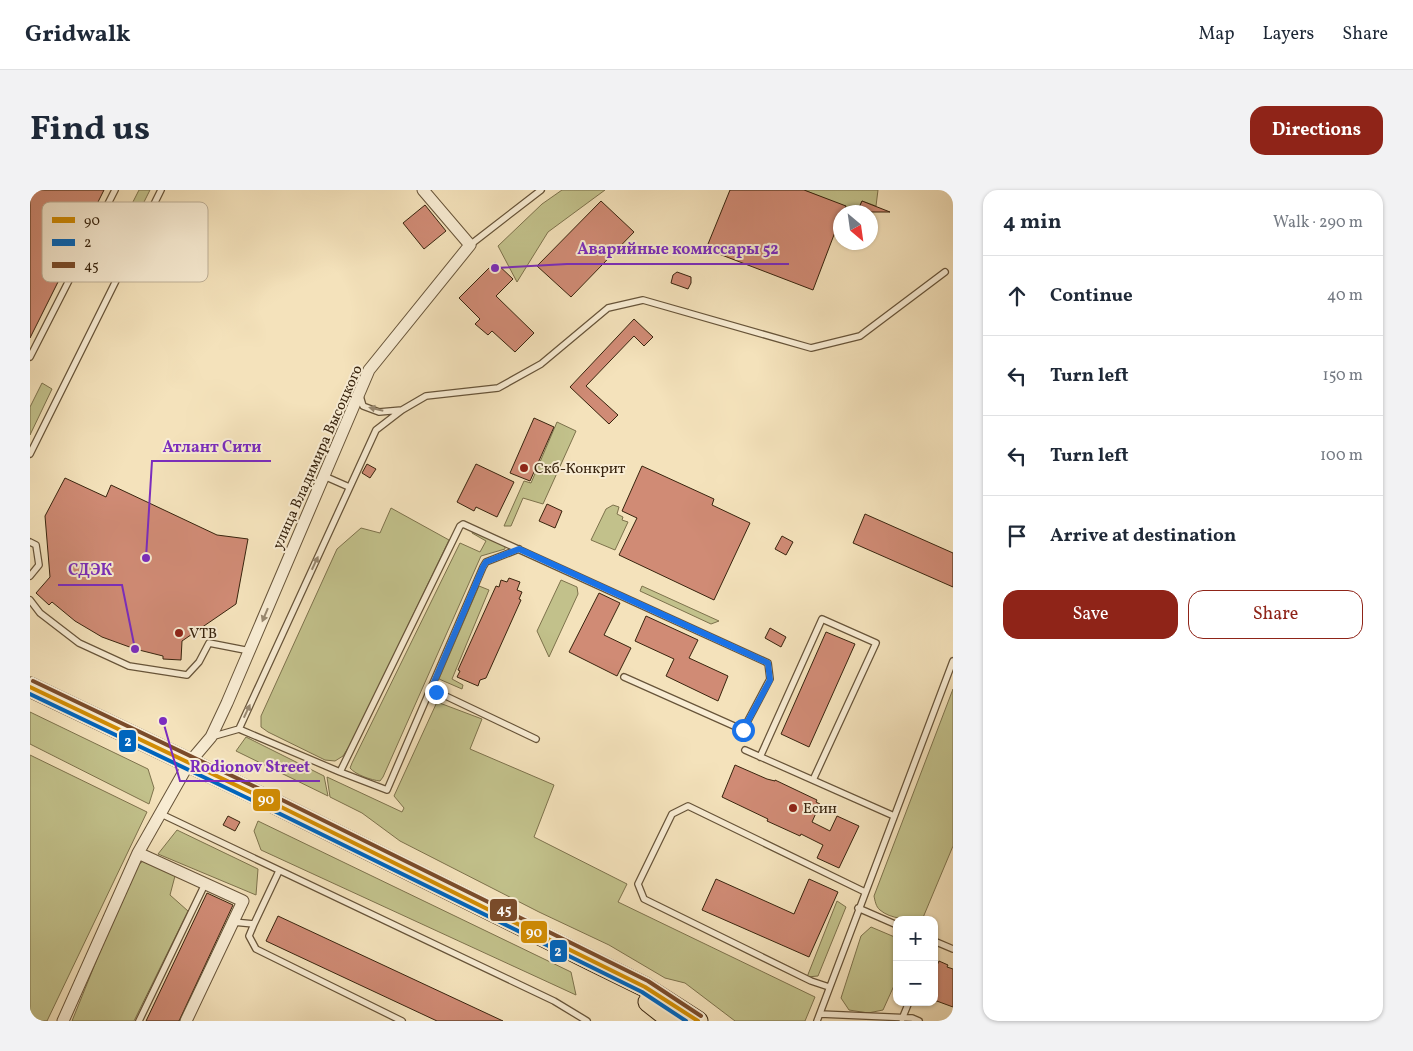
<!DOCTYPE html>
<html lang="en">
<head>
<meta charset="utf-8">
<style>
	:root { --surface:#fff; --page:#f2f2f3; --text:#1f2937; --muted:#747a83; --line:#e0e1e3; --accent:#8f2418 }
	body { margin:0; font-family:Vollkorn,serif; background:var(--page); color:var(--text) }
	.controls { position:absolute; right:15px; bottom:15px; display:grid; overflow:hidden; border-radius:10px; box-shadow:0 1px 4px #0004 }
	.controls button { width:45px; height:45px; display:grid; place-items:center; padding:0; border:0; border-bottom:1px solid var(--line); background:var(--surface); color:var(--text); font:25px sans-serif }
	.compass { position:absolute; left:803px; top:15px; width:45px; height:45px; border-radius:50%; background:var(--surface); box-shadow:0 1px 4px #0004; rotate:151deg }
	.stop { position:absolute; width:15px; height:15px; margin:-11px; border:4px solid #1a73e8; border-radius:50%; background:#fff }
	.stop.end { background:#1a73e8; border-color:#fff; box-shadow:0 1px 5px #0008 }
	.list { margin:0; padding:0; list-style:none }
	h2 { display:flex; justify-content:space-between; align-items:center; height:65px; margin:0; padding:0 20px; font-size:21px }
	h2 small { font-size:16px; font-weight:400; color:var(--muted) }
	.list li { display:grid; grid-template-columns:32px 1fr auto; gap:15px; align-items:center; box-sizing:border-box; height:80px; padding:0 20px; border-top:1px solid var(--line) }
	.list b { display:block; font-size:19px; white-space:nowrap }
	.list em { font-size:16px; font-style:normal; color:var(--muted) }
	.actions { display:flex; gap:10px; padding:15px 20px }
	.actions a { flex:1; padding:11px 0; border:1px solid var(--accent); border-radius:15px; text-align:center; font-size:18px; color:var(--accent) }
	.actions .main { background:var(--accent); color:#fff }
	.icon { flex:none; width:28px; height:28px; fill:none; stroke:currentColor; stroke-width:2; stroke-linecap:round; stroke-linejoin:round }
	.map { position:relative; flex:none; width:923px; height:831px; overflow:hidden; border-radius:15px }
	header { display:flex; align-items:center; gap:30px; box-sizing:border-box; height:70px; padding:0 25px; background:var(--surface); border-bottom:1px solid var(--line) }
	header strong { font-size:24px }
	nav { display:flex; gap:28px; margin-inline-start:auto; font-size:18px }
	.intro { display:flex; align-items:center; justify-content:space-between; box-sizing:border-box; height:120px; padding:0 30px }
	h1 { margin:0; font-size:35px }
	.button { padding:12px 22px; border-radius:15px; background:var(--accent); color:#fff; font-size:18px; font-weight:700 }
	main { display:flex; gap:30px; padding:0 30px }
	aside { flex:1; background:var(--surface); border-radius:15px; box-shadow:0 1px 4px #0004 }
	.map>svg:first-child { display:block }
	.green { fill:#c2c18b; stroke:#7d724c }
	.building { fill:#d08b75; stroke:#38240e }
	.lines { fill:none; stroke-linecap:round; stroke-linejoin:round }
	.service-casing { stroke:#675439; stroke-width:8 }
	.minor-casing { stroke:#675439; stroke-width:13 }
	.primary-casing { stroke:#38240e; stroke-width:21 }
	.service { stroke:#f8ecd3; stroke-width:5.5 }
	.minor { stroke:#f8ecd3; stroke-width:11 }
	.primary { stroke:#f4e2bb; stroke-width:19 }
	.bus-1-casing { stroke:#f8ecd3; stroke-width:8 }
	.bus-2-casing { stroke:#f8ecd3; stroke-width:8 }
	.bus-3-casing { stroke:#f8ecd3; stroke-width:8 }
	.bus-1 { stroke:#d18c03; stroke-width:4 }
	.bus-2 { stroke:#0065bd; stroke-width:4 }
	.bus-3 { stroke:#7a4b2a; stroke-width:4 }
	.oneway { fill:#988870 }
	.route { stroke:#1a73e8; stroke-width:6 }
	.poi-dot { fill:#8f2418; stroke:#f8ecd3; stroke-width:2 }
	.labels { text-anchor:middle; stroke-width:4; stroke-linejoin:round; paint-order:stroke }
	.street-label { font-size:15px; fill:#38240e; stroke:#f8ecd3 }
	.poi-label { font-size:15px; fill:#38240e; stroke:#f8ecd3; text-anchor:start }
	.key { fill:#f8ecd3; stroke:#beb098; stroke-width:1 }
	.key-label { font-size:14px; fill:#38240e }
	.leader { fill:none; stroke:#7b2cbf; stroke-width:2 }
	.callout-dot { fill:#7b2cbf; stroke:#f8ecd3; stroke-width:2 }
	.callout-label { font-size:16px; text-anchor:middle; font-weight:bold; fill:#7b2cbf; stroke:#f8ecd3; stroke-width:4; stroke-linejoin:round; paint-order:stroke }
	.line-badge { stroke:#f8ecd3; stroke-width:2 }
	.badge-label { font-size:14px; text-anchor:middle; font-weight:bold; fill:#fff }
</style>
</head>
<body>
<header>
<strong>Gridwalk</strong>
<nav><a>Map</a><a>Layers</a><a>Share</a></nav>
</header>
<div class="intro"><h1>Find us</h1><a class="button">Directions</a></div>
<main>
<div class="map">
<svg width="923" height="831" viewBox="0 0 923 831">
	<rect width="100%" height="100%" fill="#f4e2bb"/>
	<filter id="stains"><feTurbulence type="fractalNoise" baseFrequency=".004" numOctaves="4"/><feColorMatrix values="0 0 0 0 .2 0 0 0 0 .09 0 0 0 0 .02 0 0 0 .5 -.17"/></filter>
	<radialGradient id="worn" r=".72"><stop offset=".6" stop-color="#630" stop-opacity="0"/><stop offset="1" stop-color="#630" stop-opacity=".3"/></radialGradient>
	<path class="green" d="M 109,0 L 120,0 L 87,66 L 78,61 Z
		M 532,0 L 575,0 L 518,42 L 487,92 L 468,56 L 512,14 Z
		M 774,0 L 848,0 L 846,16 L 832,11 L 827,22 Z
		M 12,193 L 22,199 L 0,245 L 0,217 Z
		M 527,232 L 546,241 L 513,314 L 493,308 L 481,336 L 474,336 L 494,291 L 501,293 Z
		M 583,315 L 589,317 L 587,324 L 593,327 L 592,330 L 598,332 L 585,360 L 561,350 L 576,319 Z
		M 361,318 L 419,350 L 323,550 L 313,566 L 305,571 L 295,570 L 238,542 L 231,537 L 231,526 L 307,359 L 331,338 L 350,343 Z
		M 444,339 L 475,355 L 475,359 L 451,366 L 353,587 L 350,591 C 341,590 326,585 320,578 L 322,573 L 430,353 L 450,362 L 456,351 L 442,343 Z
		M 531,390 L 547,397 L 548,404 L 519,467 L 507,441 Z
		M 449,396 L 459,400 L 422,489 L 433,495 L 432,499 L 409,489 Z
		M 612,396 L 689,431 L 681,434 L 610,401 Z
		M 923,499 L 923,656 L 892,730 C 880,730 860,729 850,720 C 846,717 845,711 844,706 Z
		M 407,512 L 452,529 L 440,559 L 524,595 L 504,647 L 597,694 L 588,712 L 785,807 L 775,831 L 705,831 L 655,793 L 635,788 L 579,755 L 509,722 L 370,651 L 332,623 L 300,607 L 297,587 L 372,622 L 374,618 L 364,606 Z
		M 0,522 L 118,579 L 124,598 L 119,614 L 0,554 Z
		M 216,547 L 294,586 L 298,606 L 206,561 Z
		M 0,565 L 117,622 L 17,831 L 0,830 Z
		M 228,631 L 541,782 L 546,805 L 231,660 L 224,641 Z
		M 147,640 L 228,679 L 226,705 L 128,664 Z
		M 113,671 L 145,686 L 140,705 L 158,721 L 104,831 L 42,831 L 103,680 Z
		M 807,711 L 816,717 L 788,786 L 777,787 Z
		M 841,737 L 867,748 L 867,789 L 853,820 L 838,823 L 819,820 L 811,808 L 831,746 Z"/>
	<path class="building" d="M 0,0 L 74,0 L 0,148 Z
		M 700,0 L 774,0 L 816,16 L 813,22 L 810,22 L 810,29 L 783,100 L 676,59 Z
		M 571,11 L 604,42 L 541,107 L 507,76 Z
		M 832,11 L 860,22 L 827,22 Z
		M 395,15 L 416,41 L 394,59 L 373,33 Z
		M 465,72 L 483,89 L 466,106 L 504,143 L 485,162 L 462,141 L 458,145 L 445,134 L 450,129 L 429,108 Z
		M 647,82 L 661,87 L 661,93 L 658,99 L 641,93 L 643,85 Z
		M 604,129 L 623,147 L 614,156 L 604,146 L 556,196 L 588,225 L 579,234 L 540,197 Z
		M 504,228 L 524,237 L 500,291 L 480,283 Z
		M 337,274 L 346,279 L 340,288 L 332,283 Z
		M 446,274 L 484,292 L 467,327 L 446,317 L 444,321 L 427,312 Z
		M 612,276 L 684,309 L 682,315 L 720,333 L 684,410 L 589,365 L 607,328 L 592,321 Z
		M 35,288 L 76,307 L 81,295 L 187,345 L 218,349 L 206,414 L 152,451 L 151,470 L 133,469 L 133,466 L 105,459 L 72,447 L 45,431 L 22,412 L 19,415 L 6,403 L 20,387 L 15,326 Z
		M 517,314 L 532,321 L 525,338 L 509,331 Z
		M 835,324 L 923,363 L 923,397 L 823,353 Z
		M 752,346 L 763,352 L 756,365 L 745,359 Z
		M 479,388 L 490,392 L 487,400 L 492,402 L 489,409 L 491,410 L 456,488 L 450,490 L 448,496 L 427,487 L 430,481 L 428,480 L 466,396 L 469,397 L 471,390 L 477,392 Z
		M 569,403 L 590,413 L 574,445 L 601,458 L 587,486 L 539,462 Z
		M 616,426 L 668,450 L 659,468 L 698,486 L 688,511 L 636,486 L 644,469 L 605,451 Z
		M 740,438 L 756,447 L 751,457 L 735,448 Z
		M 796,442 L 825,454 L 779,557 L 751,544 Z
		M 705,575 L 737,589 L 745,591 L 745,590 L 787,610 L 786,612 L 790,614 L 782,632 L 800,641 L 807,626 L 829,636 L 809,678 L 787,668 L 793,655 L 771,644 L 770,646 L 737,631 L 738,629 L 692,607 Z
		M 198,626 L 210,632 L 205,641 L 193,635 Z
		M 686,689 L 764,724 L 779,689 L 808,702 L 779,767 L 672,720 Z
		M 177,703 L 203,715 L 149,831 L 116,831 Z
		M 248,726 L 473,831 L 407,831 L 236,751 Z
		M 909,771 L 918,775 L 917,777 L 923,779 L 923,817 L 904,810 L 904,782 Z"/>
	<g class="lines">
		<g class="service-casing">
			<path id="service" d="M 440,55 L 511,0
				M 0,167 L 85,0
				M 330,206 L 333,216 L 349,222 L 372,220
				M 0,264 L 131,0
				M 294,286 L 319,297
				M 0,352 L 6,355 L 9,375 L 0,386
				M 0,410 L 10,423 L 49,453 L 99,476 L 157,485 L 169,472 L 179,453 L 220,461
				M 401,499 L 506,549
				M 209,539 L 310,582 L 430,336 L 433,334 L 738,473 L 740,489 L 713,540 L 594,487
				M 181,547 L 209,539 L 346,240 L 372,220 L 396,206 L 468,198 L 511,174 L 578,118 L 613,110 L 781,158 L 830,146 L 915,82
				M 715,560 L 864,626
				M 730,567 L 792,429 L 846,453 L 783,590
				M 310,582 L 357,600 L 453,377 L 456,372 L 489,359
				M 129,623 L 524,811 L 557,831
				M 828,718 L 867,735
				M 203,732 L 224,734 L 249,681
				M 224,734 L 219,746 L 226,759 L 372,831
				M 904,751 L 923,759
				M 799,797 L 781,791 L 614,709 L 608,694 L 642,624 L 658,616 L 835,702
				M 790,824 L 882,828 L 889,831
				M 872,829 L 879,812
				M 109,831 L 175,694
				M 787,831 L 923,471"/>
		</g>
		<g class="minor-casing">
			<path id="minor" d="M 108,663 L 213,711 L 156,831
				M 33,831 L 108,663 L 159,573 L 181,547 L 197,513 L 339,180 L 440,55 L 393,0"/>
		</g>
		<g class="primary-casing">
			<path id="primary" d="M 0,497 L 235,609 L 560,770 L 615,797 L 668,831
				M 618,812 L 642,831"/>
		</g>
		<use href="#service" class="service"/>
		<use href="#minor" class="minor"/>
		<use href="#primary" class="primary"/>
		<g class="bus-1-casing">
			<path id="bus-1" d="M 0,497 L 235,609 L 615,797 L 668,831"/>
		</g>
		<g class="bus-2-casing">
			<path id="bus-2" d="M 0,504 L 232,615 L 612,802 L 656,831"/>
		</g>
		<g class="bus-3-casing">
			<path id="bus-3" d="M 3,491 L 238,603 L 618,791 L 671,826"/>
		</g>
		<use href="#bus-1" class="bus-1"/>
		<use href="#bus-2" class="bus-2"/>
		<use href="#bus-3" class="bus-3"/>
	</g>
	<defs><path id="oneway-solid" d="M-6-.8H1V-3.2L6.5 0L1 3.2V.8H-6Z" transform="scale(1.25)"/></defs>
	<g class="oneway">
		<use href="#oneway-solid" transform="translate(346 219) rotate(-167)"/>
		<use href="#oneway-solid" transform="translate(285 373) rotate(-65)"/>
		<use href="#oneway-solid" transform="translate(235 425) rotate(113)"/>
		<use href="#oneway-solid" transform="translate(217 521) rotate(-65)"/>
	</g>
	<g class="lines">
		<path class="route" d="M 406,502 L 401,499 L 453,377 L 456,372 L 489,359 L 738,473 L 740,490 L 713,540"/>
	</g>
	<g class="poi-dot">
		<circle cx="494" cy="278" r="5"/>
		<circle cx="149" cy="443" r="5"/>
		<circle cx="763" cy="618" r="5"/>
	</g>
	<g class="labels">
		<g class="street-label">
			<text transform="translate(287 267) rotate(-66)" y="5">улица Владимира Высоцкого</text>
		</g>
		<g class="poi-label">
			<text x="504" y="283">Скб-Конкрит</text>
			<text x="159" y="448">VTB</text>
			<text x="773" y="623">Есин</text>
		</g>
	</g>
	<rect x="12" y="12" width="166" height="80" rx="8" class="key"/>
	<rect x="22" y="27" width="23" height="6" fill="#d18c03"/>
	<rect x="22" y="49" width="23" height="7" fill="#0065bd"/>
	<rect x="22" y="72" width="23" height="6" fill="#7a4b2a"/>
	<g class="key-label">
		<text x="54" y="35">90</text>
		<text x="54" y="57">2</text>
		<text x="54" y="80">45</text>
	</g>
	<path class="leader" d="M465 78L537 74H759M116 368L122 271H241M105 459L92 395H28M133 531L150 591H290"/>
	<g class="callout-dot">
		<circle cx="465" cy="78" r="5"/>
		<circle cx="116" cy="368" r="5"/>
		<circle cx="105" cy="459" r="5"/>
		<circle cx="133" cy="531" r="5"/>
	</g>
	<g class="callout-label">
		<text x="648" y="64">Аварийные комиссары 52</text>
		<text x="182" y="262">Атлант Сити</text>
		<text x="60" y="385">СДЭК</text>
		<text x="220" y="582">Rodionov Street</text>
	</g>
	<g class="line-badge">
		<rect x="88" y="539" width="19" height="24" rx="5" fill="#0065bd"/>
		<rect x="222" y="598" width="29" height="24" rx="5" fill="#d18c03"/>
		<rect x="459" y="708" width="29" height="24" rx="5" fill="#7a4b2a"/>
		<rect x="490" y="730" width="28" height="24" rx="5" fill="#d18c03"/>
		<rect x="519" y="749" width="19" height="24" rx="5" fill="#0065bd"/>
	</g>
	<g class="badge-label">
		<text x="98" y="556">2</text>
		<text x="236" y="614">90</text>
		<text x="474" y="724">45</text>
		<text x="504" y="747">90</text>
		<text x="528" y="766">2</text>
	</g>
	<rect width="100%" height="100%" filter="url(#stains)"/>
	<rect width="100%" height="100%" fill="url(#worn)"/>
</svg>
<div class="controls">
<button>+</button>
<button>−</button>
</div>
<svg class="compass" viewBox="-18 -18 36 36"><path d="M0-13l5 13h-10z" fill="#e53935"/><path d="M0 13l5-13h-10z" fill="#747a83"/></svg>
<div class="stop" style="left:713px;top:540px"></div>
<div class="stop end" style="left:406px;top:502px"></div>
</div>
<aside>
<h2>4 min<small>Walk · 290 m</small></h2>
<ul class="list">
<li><svg class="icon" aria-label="ahead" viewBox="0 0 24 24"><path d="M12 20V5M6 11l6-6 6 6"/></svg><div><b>Continue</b></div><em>40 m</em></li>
<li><svg class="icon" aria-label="left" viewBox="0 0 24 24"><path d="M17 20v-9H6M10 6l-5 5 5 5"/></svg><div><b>Turn left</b></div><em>150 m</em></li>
<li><svg class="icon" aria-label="left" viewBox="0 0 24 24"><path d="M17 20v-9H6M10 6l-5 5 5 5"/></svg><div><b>Turn left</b></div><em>100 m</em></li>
<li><svg class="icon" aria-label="arrive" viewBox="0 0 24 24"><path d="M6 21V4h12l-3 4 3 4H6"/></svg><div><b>Arrive at destination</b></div></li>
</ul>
<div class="actions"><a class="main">Save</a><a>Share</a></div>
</aside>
</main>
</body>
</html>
